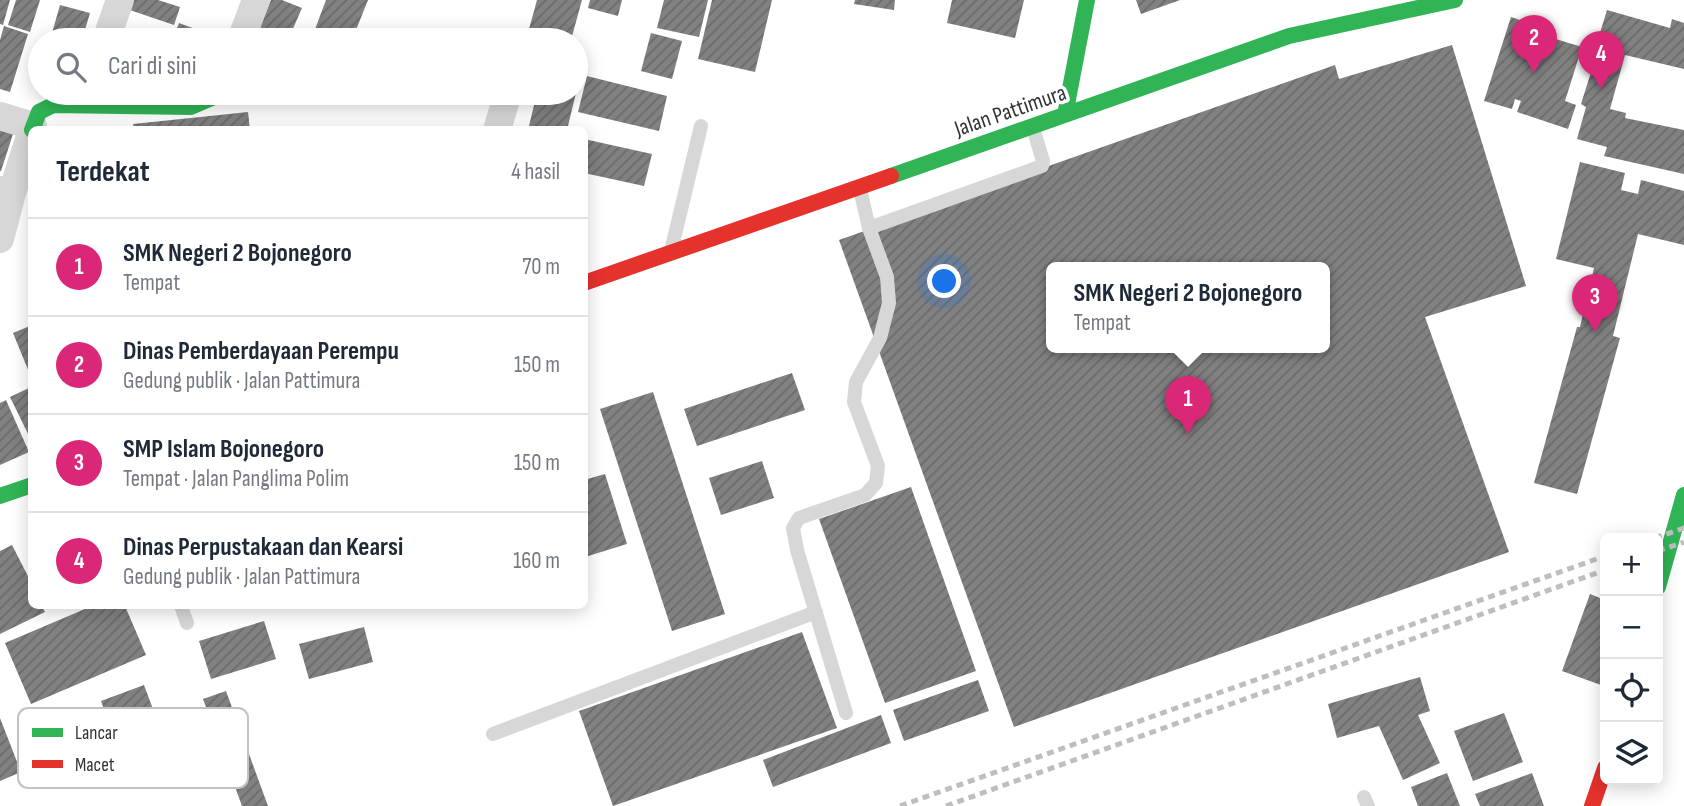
<!DOCTYPE html>
<html lang="id">
<head>
<meta charset="utf-8">
<style>
	:root { --surface:#fff; --page:#f6f6f7; --text:#1f2937; --muted:#747a83; --line:#e0e1e3; --accent:#db2777 }
	body { margin:0; font-family:"Sofia Sans Condensed",sans-serif; background:var(--page); color:var(--text) }
	.controls { position:absolute; right:21px; bottom:21px; display:grid; overflow:hidden; border-radius:10px; box-shadow:0 4px 18px #0003 }
	.controls button { width:63px; height:63px; display:grid; place-items:center; padding:0; border:0; border-bottom:2px solid var(--line); background:var(--surface); color:var(--text); font:35px sans-serif }
	.you { position:absolute; left:945px; top:282px; width:24px; height:24px; margin:-18px; border:5px solid #fff; border-radius:50%; background:#1a73e8; box-shadow:0 0 0 10px #1a73e833 }
	.badge { display:grid; place-items:center; width:46px; height:46px; border-radius:50%; background:var(--accent); color:#fff; font-size:23px; font-weight:700 }
	.pin { position:absolute; translate:-50% -58px; filter:drop-shadow(0 2px 4px #0008) }
	.pin::after { content:''; position:absolute; top:37px; width:24px; height:21px; background:inherit; clip-path:polygon(0 0,100% 0,50% 100%) }
	.popup { position:absolute; left:1046px; top:262px; width:284px; height:91px; box-sizing:border-box; display:grid; place-content:center; border-radius:10px; background:var(--surface); filter:drop-shadow(0 2px 5px #0005); font-size:23px; white-space:nowrap; color:var(--muted) }
	.popup b { font-size:26px; color:var(--text) }
	.popup::after { content:''; position:absolute; left:50%; top:100%; margin-left:-14px; border:14px solid transparent; border-top-color:var(--surface) }
	.list { margin:0; padding:0; list-style:none }
	h2 { display:flex; justify-content:space-between; align-items:center; height:91px; margin:0; padding:0 28px; font-size:30px }
	h2 small { font-size:23px; font-weight:400; color:var(--muted) }
	.list li { display:grid; grid-template-columns:46px 1fr auto; gap:21px; align-items:center; box-sizing:border-box; height:98px; padding:0 28px; border-top:2px solid var(--line) }
	.list b { display:block; font-size:26px; white-space:nowrap }
	.list p { margin:0; font-size:23px; white-space:nowrap; color:var(--muted) }
	.list em { font-size:23px; font-style:normal; color:var(--muted) }
	.icon { flex:none; width:38px; height:38px; fill:none; stroke:currentColor; stroke-width:2; stroke-linecap:round; stroke-linejoin:round }
	.map { position:relative; flex:none; width:1684px; height:806px; overflow:hidden }
	.search { position:absolute; background:var(--surface); box-shadow:0 4px 18px #0003; left:28px; top:28px; width:560px; height:77px; display:flex; align-items:center; gap:18px; box-sizing:border-box; padding:0 24px; border-radius:38px; color:var(--muted); font-size:26px }
	.panel { position:absolute; background:var(--surface); box-shadow:0 4px 18px #0003; left:28px; top:126px; width:560px; height:483px; border-radius:10px }
	.map>svg:first-child { display:block }
	.building { fill:url(#building-hatch); fill-rule:evenodd }
	.lines { fill:none; stroke-linecap:round; stroke-linejoin:round }
	.lane { stroke:#d7d7d7; stroke-width:14 }
	.street { stroke:#d7d7d7; stroke-width:28 }
	.fast { stroke:#30b455; stroke-width:16 }
	.jam { stroke:#e5322d; stroke-width:16 }
	.rail { stroke:#bebebe; stroke-width:5; stroke-dasharray:7 5; stroke-linecap:butt }
	.labels { text-anchor:middle; stroke-width:7; stroke-linejoin:round; paint-order:stroke }
	.street-label { font-size:23px; fill:#333; stroke:#fff }
	.key { fill:#fff; stroke:#c2c2c2; stroke-width:2 }
	.key-label { font-size:19px; fill:#333 }
</style>
</head>
<body>
<div class="map">
<svg width="1684" height="806" viewBox="0 0 1684 806">
	<defs>
		<pattern id="building-hatch" width="6" height="6" patternUnits="userSpaceOnUse" patternTransform="scale(1.75)"><rect width="6" height="6" fill="#818181"/><path d="M-1 1l2-2M0 6l6-6M5 7l2-2" fill="none" stroke="#6a6a6a"/></pattern>
	</defs>
	<rect width="100%" height="100%" fill="#fff"/>
	<path class="building" d="M 0,0 L 10,0 L 3,25 L 0,24 Z
		M 16,0 L 40,0 L 30,32 L 8,25 Z
		M 124,0 L 158,0 L 180,7 L 174,25 L 121,7 Z
		M 271,0 L 282,0 L 302,8 L 288,40 L 254,40 Z
		M 326,0 L 368,0 L 352,40 L 311,40 Z
		M 537,0 L 582,0 L 571,40 L 526,40 Z
		M 590,0 L 622,0 L 618,16 L 588,8 Z
		M 664,0 L 708,0 L 699,37 L 657,28 Z
		M 712,0 L 772,0 L 755,72 L 698,59 Z
		M 855,0 L 895,0 L 894,10 L 854,4 Z
		M 952,0 L 1024,0 L 1015,38 L 947,23 Z
		M 1136,0 L 1180,0 L 1141,14 Z
		M 60,5 L 90,13 L 82,40 L 50,40 Z
		M 1607,10 L 1670,28 L 1672,19 L 1684,23 L 1684,69 L 1625,55 L 1610,109 L 1626,113 L 1625,118 L 1684,130 L 1684,174 L 1604,156 L 1607,147 L 1577,139 L 1586,107 L 1581,104 L 1599,47 L 1596,46 Z
		M 1511,17 L 1538,26 L 1536,33 L 1582,47 L 1565,101 L 1576,105 L 1568,129 L 1517,112 L 1521,101 L 1515,99 L 1512,109 L 1484,101 Z
		M 179,23 L 209,34 L 207,40 L 172,40 Z
		M 4,26 L 28,34 L 10,92 L 0,89 L 0,40 Z
		M 651,33 L 682,41 L 672,79 L 641,71 Z
		M 1452,45 L 1526,286 L 1425,317 L 1509,552 L 1014,727 L 839,240 L 1335,65 L 1339,79 ZM 1052,268 L 1324,268 L 1324,348 L 1052,348 Z
		M 576,72 L 581,74 L 577,91 L 576,91 Z
		M 587,76 L 667,96 L 659,131 L 578,112 Z
		M 537,93 L 576,93 L 567,130 L 528,130 Z
		M 248,112 L 250,130 L 134,130 L 133,124 Z
		M 0,129 L 13,134 L 1,171 L 0,171 Z
		M 584,139 L 652,154 L 644,186 L 584,173 Z
		M 1580,162 L 1625,173 L 1621,190 L 1638,194 L 1641,180 L 1684,191 L 1684,245 L 1638,234 L 1613,336 L 1620,338 L 1577,494 L 1534,483 L 1577,327 L 1580,327 L 1594,268 L 1556,259 Z
		M 32,325 L 32,377 L 31,377 L 13,333 Z
		M 792,373 L 805,410 L 697,446 L 684,409 Z
		M 31,387 L 32,389 L 32,442 L 10,397 Z
		M 653,392 L 725,614 L 672,631 L 600,409 Z
		M 6,400 L 29,452 L 0,465 L 0,403 Z
		M 762,461 L 774,498 L 721,515 L 709,478 Z
		M 605,474 L 627,544 L 585,557 L 584,480 Z
		M 911,487 L 976,671 L 885,703 L 819,519 Z
		M 12,545 L 32,584 L 32,606 L 42,606 L 45,612 L 0,634 L 0,551 Z
		M 1590,594 L 1605,600 L 1605,672 L 1601,685 L 1562,671 Z
		M 92,606 L 125,606 L 146,655 L 31,704 L 5,643 Z
		M 264,621 L 276,659 L 211,679 L 199,641 Z
		M 364,627 L 373,662 L 309,679 L 299,644 Z
		M 802,632 L 837,728 L 613,806 L 579,711 Z
		M 1420,677 L 1430,711 L 1418,715 L 1440,763 L 1403,780 L 1379,726 L 1337,738 L 1328,704 Z
		M 978,680 L 989,711 L 904,741 L 893,710 Z
		M 144,685 L 166,744 L 122,759 L 101,701 Z
		M 226,691 L 268,806 L 242,806 L 203,699 Z
		M 1504,713 L 1523,762 L 1473,781 L 1454,731 Z
		M 881,715 L 891,743 L 773,787 L 763,760 Z
		M 0,718 L 21,772 L 0,781 Z
		M 1447,773 L 1460,806 L 1418,806 L 1411,787 Z
		M 1532,773 L 1544,806 L 1480,806 L 1475,794 Z"/>
	<g class="lines">
		<path class="lane" d="M 869,228 L 1042,166 L 1043,161 L 1033,128
			M 672,247 L 701,126
			M 181,606 L 187,623
			M 846,713 L 797,550 L 793,528 L 799,518 L 865,495 L 876,483 L 878,466 L 854,402 L 856,382 L 880,338 L 889,303 L 887,277 L 869,228 L 860,189
			M 493,734 L 816,612
			M 1364,797 L 1368,806"/>
		<path class="street" d="M 106,40 L 120,0
			M 241,40 L 256,0
			M 0,116 L 33,126
			M 497,130 L 508,93
			M 0,190 L 12,193 L 0,239
			M 12,193 L 32,130"/>
		<path class="fast" d="M 1065,115 L 1087,0
			M 32,130 L 39,112 L 53,105 L 191,107 L 212,98 L 217,93
			M 891,176 L 1289,36 L 1455,0
			M 0,496 L 32,485
			M 1658,587 L 1684,495"/>
		<path class="jam" d="M 584,283 L 891,176
			M 1592,806 L 1605,768"/>
		<path class="rail" d="M 1655,538 L 1684,528
			M 1658,551 L 1684,542
			M 900,806 L 1605,556
			M 946,806 L 1605,570"/>
	</g>
	<g class="labels">
		<g class="street-label">
			<text transform="translate(1010 110) rotate(-19)" y="8">Jalan Pattimura</text>
		</g>
	</g>
	<rect x="18" y="708" width="230" height="80" rx="10" class="key"/>
	<rect x="32" y="728" width="31" height="9" fill="#30b455"/>
	<rect x="32" y="760" width="31" height="8" fill="#e5322d"/>
	<g class="key-label">
		<text x="75" y="739">Lancar</text>
		<text x="75" y="771">Macet</text>
	</g>
</svg>
<div class="controls">
<button>+</button>
<button>−</button>
<button><svg class="icon" aria-label="locate" viewBox="0 0 24 24"><circle cx="12" cy="12" r="6"/><path d="M12 2v4M12 18v4M2 12h4M18 12h4"/></svg></button>
<button><svg class="icon" aria-label="layers" viewBox="0 0 24 24"><path d="M12 4l9 5-9 5-9-5zM3 14l9 5 9-5"/></svg></button>
</div>
<div class="you"></div>
<div class="pin badge" style="left:1188px;top:434px">1</div>
<div class="popup"><b>SMK Negeri 2 Bojonegoro</b>Tempat</div>
<div class="pin badge" style="left:1534px;top:73px">2</div>
<div class="pin badge" style="left:1595px;top:332px">3</div>
<div class="pin badge" style="left:1601px;top:89px">4</div>
<div class="search"><svg class="icon" aria-label="search" viewBox="0 0 24 24"><circle cx="10" cy="10" r="6"/><path d="M15 15l6 6"/></svg>Cari di sini</div>
<section class="panel">
<h2>Terdekat<small>4 hasil</small></h2>
<ul class="list">
<li><span class="badge">1</span><div><b>SMK Negeri 2 Bojonegoro</b><p>Tempat</p></div><em>70 m</em></li>
<li><span class="badge">2</span><div><b>Dinas Pemberdayaan Perempu</b><p>Gedung publik · Jalan Pattimura</p></div><em>150 m</em></li>
<li><span class="badge">3</span><div><b>SMP Islam Bojonegoro</b><p>Tempat · Jalan Panglima Polim</p></div><em>150 m</em></li>
<li><span class="badge">4</span><div><b>Dinas Perpustakaan dan Kearsi</b><p>Gedung publik · Jalan Pattimura</p></div><em>160 m</em></li>
</ul>
</section>
</div>
</body>
</html>
